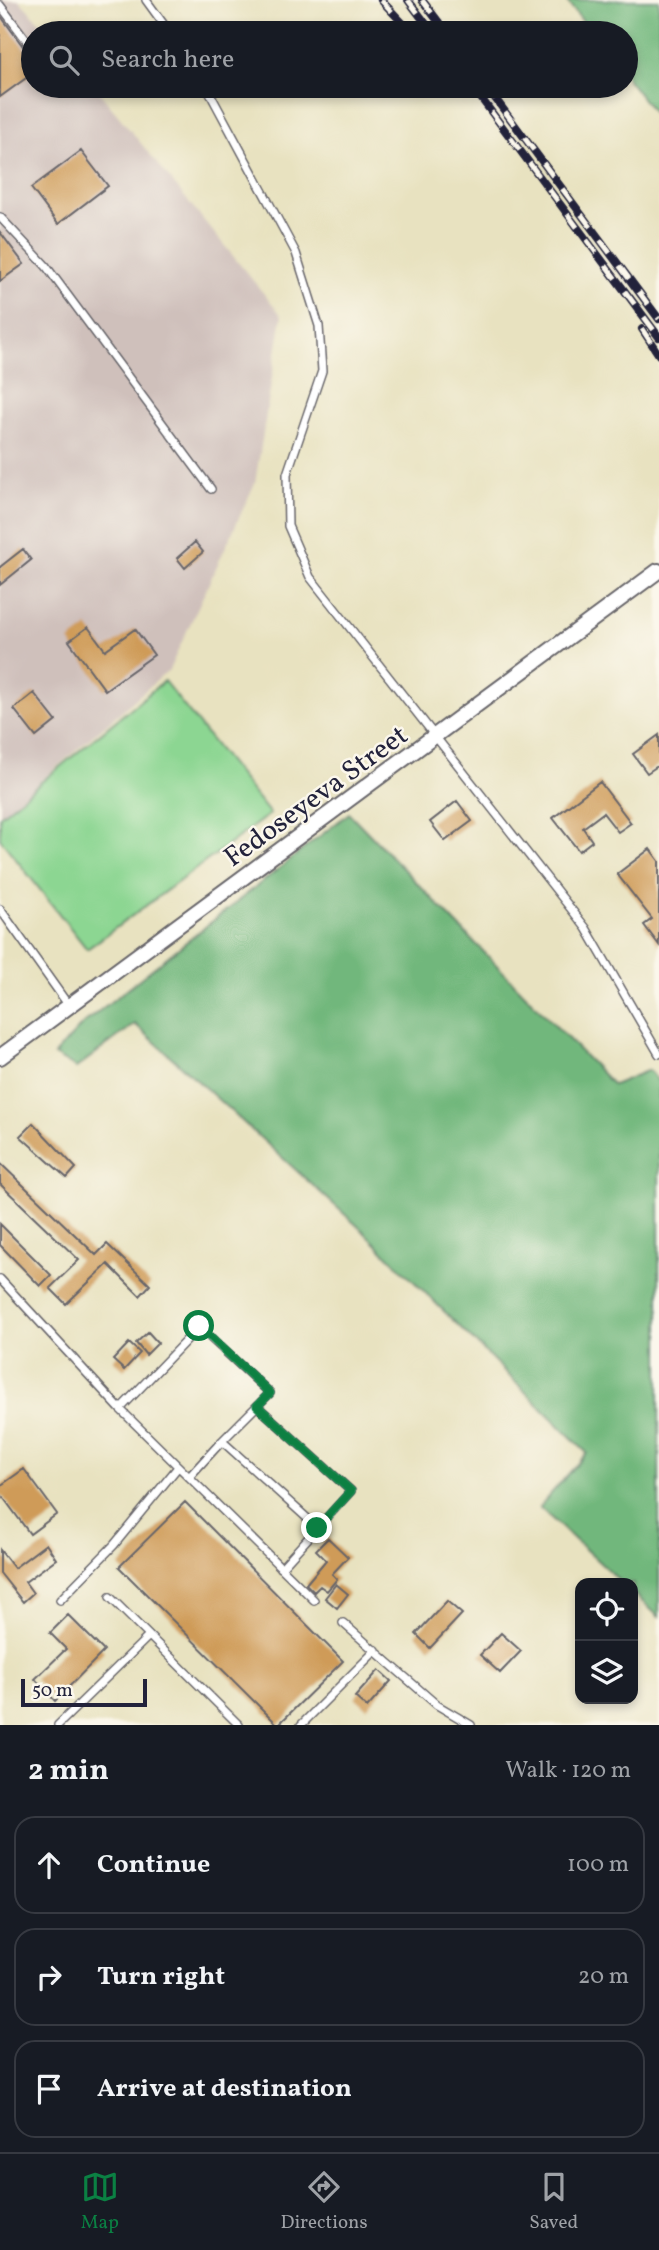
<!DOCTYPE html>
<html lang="en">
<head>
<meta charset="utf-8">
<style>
	:root { --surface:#171b24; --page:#20242c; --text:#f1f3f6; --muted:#9ea1a6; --line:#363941; --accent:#0b8043 }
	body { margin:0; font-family:Vollkorn,serif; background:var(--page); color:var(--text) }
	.controls { position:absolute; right:21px; bottom:21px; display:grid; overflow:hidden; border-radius:14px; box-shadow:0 4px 10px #0003 }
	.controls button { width:63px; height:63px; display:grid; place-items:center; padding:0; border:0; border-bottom:2px solid var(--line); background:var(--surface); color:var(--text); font:35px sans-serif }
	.scale { position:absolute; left:21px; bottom:18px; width:126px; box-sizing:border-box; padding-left:7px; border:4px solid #22223b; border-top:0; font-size:19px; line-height:24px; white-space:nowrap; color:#22223b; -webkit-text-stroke:5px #fbf7ec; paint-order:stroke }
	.stop { position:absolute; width:21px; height:21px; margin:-16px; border:5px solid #0b8043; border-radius:50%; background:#fff }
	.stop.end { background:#0b8043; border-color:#fff; box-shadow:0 2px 7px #0008 }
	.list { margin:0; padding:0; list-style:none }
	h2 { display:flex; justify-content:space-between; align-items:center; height:91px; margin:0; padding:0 28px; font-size:30px }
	h2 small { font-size:23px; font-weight:400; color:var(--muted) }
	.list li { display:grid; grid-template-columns:46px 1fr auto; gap:21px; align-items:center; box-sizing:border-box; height:98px; margin:0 14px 14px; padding:0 14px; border:2px solid var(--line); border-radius:21px }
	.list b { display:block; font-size:26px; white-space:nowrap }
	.list em { font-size:23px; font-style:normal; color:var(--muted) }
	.icon { flex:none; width:38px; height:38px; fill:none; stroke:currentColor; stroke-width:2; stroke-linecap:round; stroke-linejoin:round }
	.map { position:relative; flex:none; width:659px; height:1725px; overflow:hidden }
	.search { position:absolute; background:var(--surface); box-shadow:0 4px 10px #0003; left:21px; right:21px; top:21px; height:77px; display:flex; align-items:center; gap:18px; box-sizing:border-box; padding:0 24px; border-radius:38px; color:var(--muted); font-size:26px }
	.sheet { height:427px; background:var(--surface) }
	nav { display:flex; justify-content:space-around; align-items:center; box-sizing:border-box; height:98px; border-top:2px solid var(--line); background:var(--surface); font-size:19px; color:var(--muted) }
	nav a { display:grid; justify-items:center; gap:4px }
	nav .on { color:var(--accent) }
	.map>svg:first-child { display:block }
	.industrial { fill:#cfc0bb }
	.green { fill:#8cd692; stroke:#577c66; stroke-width:2 }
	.forest { fill:#71b77c; stroke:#4a6c5c; stroke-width:2 }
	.building { fill:#cf9b59 }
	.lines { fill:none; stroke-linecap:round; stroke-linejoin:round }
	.service-casing { stroke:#67656a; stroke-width:10 }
	.minor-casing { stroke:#67656a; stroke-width:18 }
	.service { stroke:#fff; stroke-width:7 }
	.minor { stroke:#fff; stroke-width:14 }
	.rail-casing { stroke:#22223b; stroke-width:8 }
	.rail { stroke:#fbf7ec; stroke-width:5; stroke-dasharray:16; stroke-linecap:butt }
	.route { stroke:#0b8043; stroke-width:9 }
	.labels { text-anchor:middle; stroke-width:5; stroke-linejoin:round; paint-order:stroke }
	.street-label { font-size:28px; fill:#22223b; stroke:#fbf7ec }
</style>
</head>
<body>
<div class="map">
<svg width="659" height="1725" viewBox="0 0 659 1725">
	<rect width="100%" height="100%" fill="#fbf7ec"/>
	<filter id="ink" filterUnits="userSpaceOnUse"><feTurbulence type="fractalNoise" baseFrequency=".0143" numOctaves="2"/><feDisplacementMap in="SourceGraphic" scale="14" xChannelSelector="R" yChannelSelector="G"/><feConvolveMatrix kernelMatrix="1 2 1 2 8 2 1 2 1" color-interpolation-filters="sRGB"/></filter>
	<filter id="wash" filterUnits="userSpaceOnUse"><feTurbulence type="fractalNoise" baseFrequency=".00686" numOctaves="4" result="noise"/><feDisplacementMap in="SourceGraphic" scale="28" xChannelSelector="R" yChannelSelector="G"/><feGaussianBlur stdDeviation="1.57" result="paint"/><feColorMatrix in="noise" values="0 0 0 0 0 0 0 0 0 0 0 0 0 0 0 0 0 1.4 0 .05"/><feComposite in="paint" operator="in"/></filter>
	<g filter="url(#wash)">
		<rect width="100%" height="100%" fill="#e8e2c0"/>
		<path class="industrial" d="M 0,0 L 19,0 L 50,33 L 33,33 L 33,86 L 94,86 L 282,316 L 255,483 L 169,670 L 0,816 Z"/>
		<path class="green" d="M 164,681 L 270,814 L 87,949 L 0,839 L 0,816 Z"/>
		<path class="forest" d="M 566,0 L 659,0 L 659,120 L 626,77 L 626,33 L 592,33 Z
			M 349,813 L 613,1085 L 649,1070 L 659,1082 L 659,1617 L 633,1593 L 633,1583 L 622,1583 L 539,1507 L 587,1453 L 362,1230 L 135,1024 L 76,1068 L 54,1055 L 84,1023 Z"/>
		<g id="blocks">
			<path class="building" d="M 0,15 L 33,60 L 33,73 L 0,97 Z
				M 81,151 L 108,186 L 58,224 L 31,188 Z
				M 0,232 L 24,264 L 0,281 Z
				M 195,542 L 203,552 L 185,568 L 177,558 Z
				M 23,549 L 31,560 L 0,585 L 0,567 Z
				M 88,627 L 105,650 L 135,629 L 154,655 L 105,690 L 69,641 Z
				M 34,693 L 56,721 L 36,737 L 14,709 Z
				M 659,735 L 659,765 L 647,773 L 633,754 Z
				M 600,782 L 631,823 L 618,832 L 603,813 L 583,828 L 592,841 L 579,851 L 553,818 Z
				M 457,801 L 472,821 L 445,841 L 430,822 Z
				M 650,849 L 659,861 L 659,945 L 644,925 L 652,919 L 617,874 Z
				M 33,1123 L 76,1168 L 67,1178 L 20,1136 Z
				M 0,1163 L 96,1255 L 107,1244 L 150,1285 L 140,1296 L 108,1264 L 66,1304 L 50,1288 L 79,1260 L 0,1184 Z
				M 0,1224 L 51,1275 L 40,1286 L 0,1245 Z
				M 148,1332 L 158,1343 L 146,1355 L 136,1343 Z
				M 129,1343 L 140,1353 L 124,1370 L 113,1360 Z
				M 24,1469 L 57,1514 L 30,1534 L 0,1493 L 0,1486 Z
				M 185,1502 L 343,1661 L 278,1725 L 119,1567 Z
				M 328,1538 L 348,1557 L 332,1574 L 337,1579 L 327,1591 L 320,1586 L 314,1592 L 306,1584 L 326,1560 L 316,1550 Z
				M 46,1544 L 56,1559 L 25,1582 L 33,1593 L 23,1602 L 0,1573 L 0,1550 L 14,1568 Z
				M 336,1584 L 348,1594 L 337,1608 L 325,1598 Z
				M 447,1601 L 462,1614 L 430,1648 L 416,1634 Z
				M 68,1615 L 104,1651 L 55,1701 L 35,1679 L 66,1649 L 50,1633 Z
				M 501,1633 L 521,1651 L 500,1673 L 480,1655 Z
				M 379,1670 L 391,1681 L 367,1708 L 355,1697 Z"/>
		</g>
	</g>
	<g filter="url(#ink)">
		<use href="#blocks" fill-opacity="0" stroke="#67656a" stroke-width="2"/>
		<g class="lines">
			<g class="service-casing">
				<path id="service" d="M 146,0 L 170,33
					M 0,5 L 33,49
					M 206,86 L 296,253 L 319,326 L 322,371 L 287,474 L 288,526 L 310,577 L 586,928 L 659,1054
					M 0,217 L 46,266 L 211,489
					M 0,909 L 69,1006
					M 0,1279 L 120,1409
					M 257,1406 L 351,1491 L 281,1568
					M 189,1477 L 222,1441
					M 110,1597 L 239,1725
					M 60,1600 L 114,1545 L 178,1467
					M 314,1600 L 120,1409 L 199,1327 L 270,1393 L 222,1441 L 318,1528
					M 343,1623 L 437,1705 L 471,1725
					M 58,1725 L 148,1637
					M 301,1725 L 376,1650"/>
			</g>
			<g class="minor-casing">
				<path id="minor" d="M 0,1057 L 658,571"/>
			</g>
			<use href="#service" class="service"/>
			<use href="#minor" class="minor"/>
			<g class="rail-casing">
				<path id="rail" d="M 381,0 L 412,33
					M 408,0 L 433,33
					M 422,0 L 447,33
					M 472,86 L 659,337
					M 486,86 L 659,319
					M 642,329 L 659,355"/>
			</g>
			<use href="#rail" class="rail"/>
		</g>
	</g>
	<g class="lines" filter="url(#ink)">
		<path class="route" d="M 199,1326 L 270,1393 L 257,1406 L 351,1491 L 317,1528"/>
	</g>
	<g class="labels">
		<g class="street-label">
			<text transform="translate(315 795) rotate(-36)" y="10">Fedoseyeva Street</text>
		</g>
	</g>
</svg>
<div class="controls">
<button><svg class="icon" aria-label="locate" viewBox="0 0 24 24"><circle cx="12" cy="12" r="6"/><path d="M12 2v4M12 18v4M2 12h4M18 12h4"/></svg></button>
<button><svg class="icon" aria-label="layers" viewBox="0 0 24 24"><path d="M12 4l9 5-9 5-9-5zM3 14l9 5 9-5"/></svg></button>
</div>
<div class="scale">50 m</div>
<div class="stop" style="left:199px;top:1326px"></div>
<div class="stop end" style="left:317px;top:1528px"></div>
<div class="search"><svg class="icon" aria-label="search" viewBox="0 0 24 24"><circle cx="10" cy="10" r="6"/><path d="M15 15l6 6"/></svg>Search here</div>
</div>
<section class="sheet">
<h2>2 min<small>Walk · 120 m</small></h2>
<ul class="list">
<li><svg class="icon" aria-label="ahead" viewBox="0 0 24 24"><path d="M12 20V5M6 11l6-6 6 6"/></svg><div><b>Continue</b></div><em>100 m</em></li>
<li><svg class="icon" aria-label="right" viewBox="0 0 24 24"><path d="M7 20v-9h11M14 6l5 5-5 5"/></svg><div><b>Turn right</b></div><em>20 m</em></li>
<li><svg class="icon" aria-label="arrive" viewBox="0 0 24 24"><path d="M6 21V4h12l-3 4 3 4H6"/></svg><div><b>Arrive at destination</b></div></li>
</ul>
</section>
<nav>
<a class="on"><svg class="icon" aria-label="map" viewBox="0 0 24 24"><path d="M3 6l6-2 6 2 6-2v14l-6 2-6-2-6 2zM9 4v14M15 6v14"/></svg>Map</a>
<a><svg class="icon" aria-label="directions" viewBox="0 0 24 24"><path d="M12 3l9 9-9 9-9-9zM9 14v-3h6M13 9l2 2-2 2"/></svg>Directions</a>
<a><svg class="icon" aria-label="saved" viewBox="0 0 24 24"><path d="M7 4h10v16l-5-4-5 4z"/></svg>Saved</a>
</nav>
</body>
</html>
